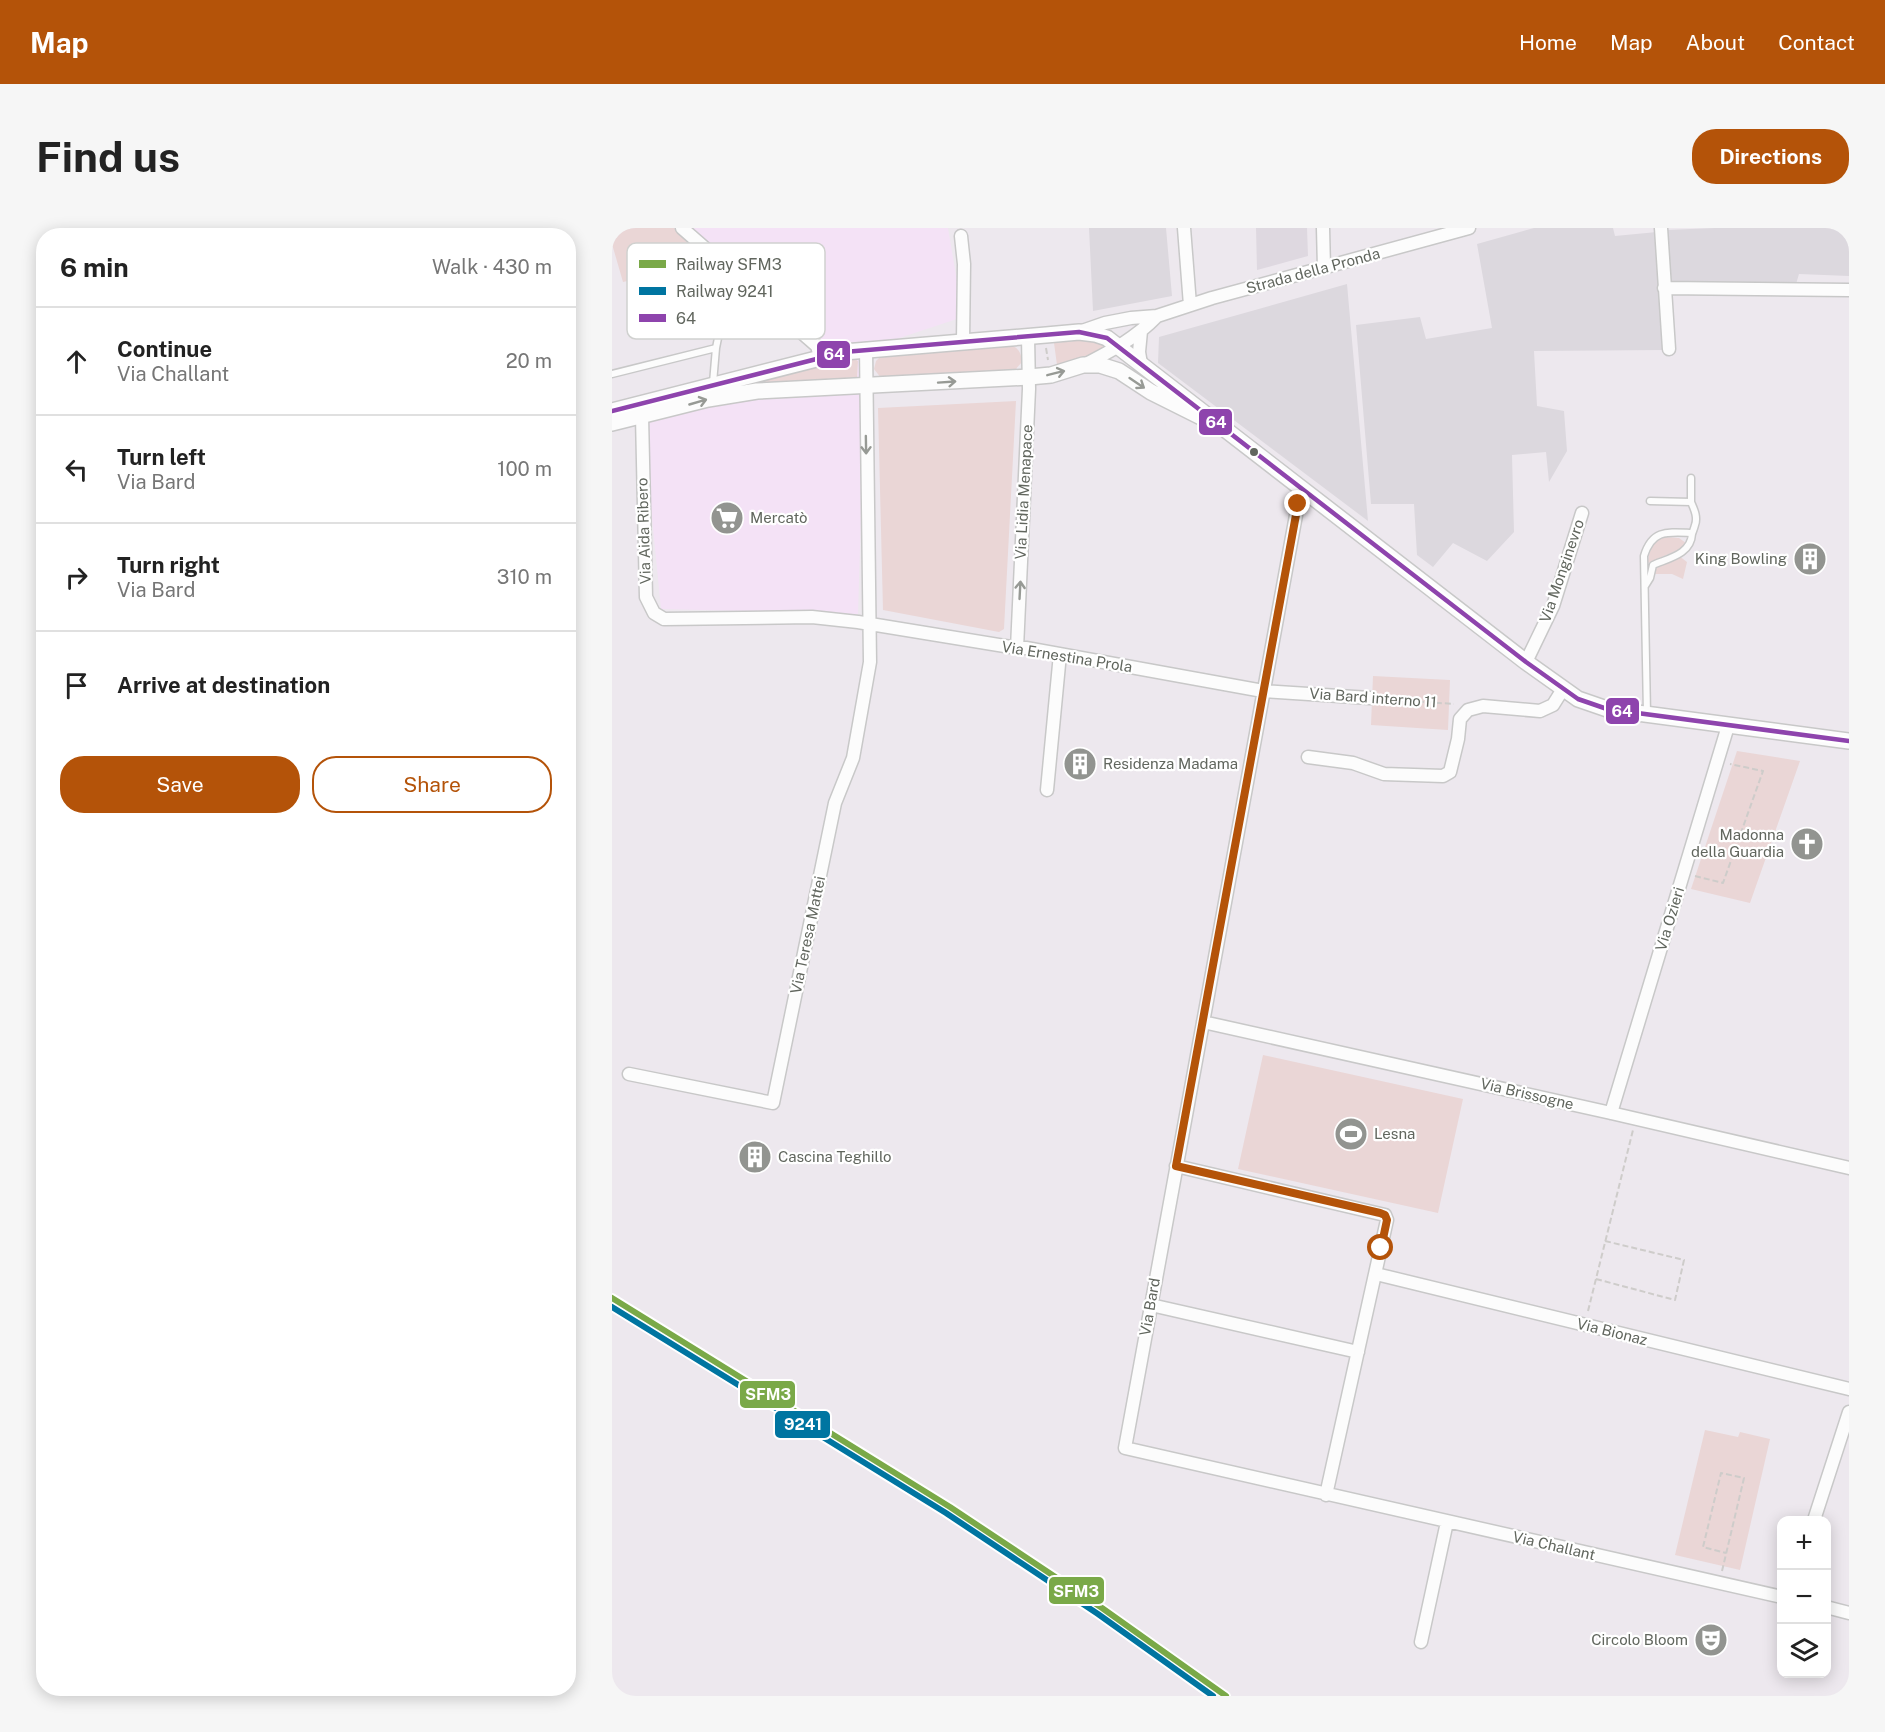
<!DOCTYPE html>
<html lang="en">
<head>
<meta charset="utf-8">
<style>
	:root { --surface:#fff; --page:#f6f6f6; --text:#222; --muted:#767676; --line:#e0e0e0; --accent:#b45309 }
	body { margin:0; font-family:"Public Sans",sans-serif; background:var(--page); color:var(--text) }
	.controls { position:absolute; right:18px; bottom:18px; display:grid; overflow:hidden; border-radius:12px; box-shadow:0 3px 15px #0003 }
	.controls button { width:54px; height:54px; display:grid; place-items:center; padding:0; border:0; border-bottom:2px solid var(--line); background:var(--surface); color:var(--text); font:30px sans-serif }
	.stop { position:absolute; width:18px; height:18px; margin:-14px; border:4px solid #b45309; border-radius:50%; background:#fff }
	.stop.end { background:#b45309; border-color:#fff; box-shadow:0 2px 6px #0008 }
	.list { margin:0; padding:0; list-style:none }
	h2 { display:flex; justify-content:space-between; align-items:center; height:78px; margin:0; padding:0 24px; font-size:26px }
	h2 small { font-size:20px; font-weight:400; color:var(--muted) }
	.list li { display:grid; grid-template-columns:39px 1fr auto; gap:18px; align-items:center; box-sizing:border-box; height:108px; padding:0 24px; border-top:2px solid var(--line) }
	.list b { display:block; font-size:22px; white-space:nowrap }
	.list p { margin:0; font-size:20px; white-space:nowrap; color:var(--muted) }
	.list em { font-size:20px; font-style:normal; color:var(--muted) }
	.actions { display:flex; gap:12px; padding:18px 24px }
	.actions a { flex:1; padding:14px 0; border:2px solid var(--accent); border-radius:24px; text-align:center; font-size:21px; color:var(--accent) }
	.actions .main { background:var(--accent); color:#fff }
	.icon { flex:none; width:33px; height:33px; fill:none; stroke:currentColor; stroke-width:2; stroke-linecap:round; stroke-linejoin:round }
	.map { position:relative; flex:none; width:1237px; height:1468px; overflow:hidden; border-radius:24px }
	header { display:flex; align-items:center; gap:36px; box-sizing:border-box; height:84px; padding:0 30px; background:var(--accent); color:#fff }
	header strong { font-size:28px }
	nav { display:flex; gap:33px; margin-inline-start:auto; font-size:21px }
	.intro { display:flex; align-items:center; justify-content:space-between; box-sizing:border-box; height:144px; padding:0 36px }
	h1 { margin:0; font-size:42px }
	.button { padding:15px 27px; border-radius:24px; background:var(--accent); color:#fff; font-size:21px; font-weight:700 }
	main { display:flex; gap:36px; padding:0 36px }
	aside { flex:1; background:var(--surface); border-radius:24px; box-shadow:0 3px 15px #0003 }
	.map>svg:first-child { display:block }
	.commercial { fill:#f4e2f6 }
	.industrial { fill:#dcd8de }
	.education { fill:#ded8e0 }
	.green { fill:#ead6d6 }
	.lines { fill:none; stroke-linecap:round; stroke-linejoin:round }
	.service-casing { stroke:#c8c8c8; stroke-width:9 }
	.minor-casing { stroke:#c8c8c8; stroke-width:15 }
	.tertiary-casing { stroke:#c8c8c8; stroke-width:18 }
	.path { stroke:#ceccca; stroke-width:2; stroke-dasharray:6 3; stroke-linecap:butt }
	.service { stroke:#fcfcfc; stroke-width:6 }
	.minor { stroke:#fcfcfc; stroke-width:12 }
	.tertiary { stroke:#fcfcfc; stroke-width:15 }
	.bus-1-casing { stroke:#fff; stroke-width:9 }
	.bus-1 { stroke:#8e44ad; stroke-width:4.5 }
	.rail-1-casing { stroke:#fff; stroke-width:10 }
	.rail-2-casing { stroke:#fff; stroke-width:10 }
	.rail-1 { stroke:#7aa948; stroke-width:6 }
	.rail-2 { stroke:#0075a1; stroke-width:6 }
	.oneway { stroke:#979a95 }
	.route { stroke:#b45309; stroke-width:8 }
	.bus-dot { fill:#61665e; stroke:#fff; stroke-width:2 }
	.labels { text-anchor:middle; stroke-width:4.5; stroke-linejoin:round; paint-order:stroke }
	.street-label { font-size:15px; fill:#61665e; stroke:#fff }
	.poi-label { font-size:15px; fill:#61665e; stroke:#fff; text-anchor:start }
	.key { fill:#fff; stroke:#d0d1cf; stroke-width:1.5 }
	.key-label { font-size:16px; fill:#61665e }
	.line-badge { stroke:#fff; stroke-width:2 }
	.badge-label { font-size:16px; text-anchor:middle; font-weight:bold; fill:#fff }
</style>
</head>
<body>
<header>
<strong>Map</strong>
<nav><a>Home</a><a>Map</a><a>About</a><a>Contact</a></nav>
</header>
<div class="intro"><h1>Find us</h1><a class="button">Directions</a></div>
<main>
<aside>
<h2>6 min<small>Walk · 430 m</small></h2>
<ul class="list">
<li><svg class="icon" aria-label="ahead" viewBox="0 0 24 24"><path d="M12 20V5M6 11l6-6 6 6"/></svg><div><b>Continue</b><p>Via Challant</p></div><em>20 m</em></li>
<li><svg class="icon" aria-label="left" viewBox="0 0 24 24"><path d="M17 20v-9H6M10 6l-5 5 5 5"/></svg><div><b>Turn left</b><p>Via Bard</p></div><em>100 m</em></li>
<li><svg class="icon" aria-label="right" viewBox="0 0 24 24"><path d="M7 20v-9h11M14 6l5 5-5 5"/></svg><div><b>Turn right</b><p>Via Bard</p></div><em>310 m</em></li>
<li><svg class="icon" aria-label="arrive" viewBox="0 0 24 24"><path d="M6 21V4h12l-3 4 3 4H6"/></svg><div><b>Arrive at destination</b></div></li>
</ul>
<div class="actions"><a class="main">Save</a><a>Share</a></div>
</aside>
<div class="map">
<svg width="1237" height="1468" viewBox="0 0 1237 1468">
	<rect width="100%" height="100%" fill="#ede8ee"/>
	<path class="commercial" d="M 68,0 L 336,0 L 351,89 L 254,121 L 246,386 L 49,381 L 30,188 L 208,129 Z"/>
	<path class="industrial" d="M 477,0 L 554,0 L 560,68 L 481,83 Z
		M 922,0 L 1001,0 L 1003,8 L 1045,4 L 1052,122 L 922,123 L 925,178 L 952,183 L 955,223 L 937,254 L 934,224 L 900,227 L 902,304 L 875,333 L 841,315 L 821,339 L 805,327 L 802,276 L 759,276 L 744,97 L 808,89 L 814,111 L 880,100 L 865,16 Z
		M 1103,0 L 1237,0 L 1237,48 L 1187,46 L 1184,56 L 1057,57 L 1054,2 Z
		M 735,56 L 756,293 L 546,135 L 547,109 Z"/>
	<path class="education" d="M 644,0 L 695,0 L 696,28 L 645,42 Z"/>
	<path class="green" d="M 0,0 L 62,0 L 75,14 L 94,24 L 119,50 L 116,88 L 114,87 L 115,64 L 106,56 L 100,62 L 105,77 L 102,96 L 94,64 L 67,71 L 61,47 L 56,49 L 51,45 L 11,54 L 0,16 Z
		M 482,111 L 496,116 L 496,122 L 445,137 L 442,115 Z
		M 398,116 C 407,121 409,124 410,134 L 403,142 L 269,150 L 262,141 L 264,133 L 269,128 Z
		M 243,131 L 246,133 L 245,151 L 126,155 L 212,134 Z
		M 404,173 L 392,401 L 387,404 L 271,382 L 266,180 Z
		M 1053,309 L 1067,310 L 1074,315 L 1068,321 L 1036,335 C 1037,323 1040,313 1053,309 Z
		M 1067,328 L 1075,334 L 1071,351 L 1060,346 L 1042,346 L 1046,337 Z
		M 761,448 L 838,452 L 836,502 L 759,497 Z
		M 1125,523 L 1188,533 L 1138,675 L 1079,661 Z
		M 651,827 L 851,871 L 826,985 L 626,941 Z
		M 1093,1202 L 1126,1209 L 1128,1204 L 1158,1211 L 1128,1342 L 1063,1327 Z"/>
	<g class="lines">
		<g class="service-casing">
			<path id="service" d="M 0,146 L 104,120 L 108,100
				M 101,155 L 104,120
				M 1079,274 L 1079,250
				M 1033,358 L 1038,350 L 1041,337 C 1057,330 1079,326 1080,306 C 1081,303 1082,301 1083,297 C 1086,289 1082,281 1079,274 L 1038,273
				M 1035,486 L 1032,328 C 1040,301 1056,304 1080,305"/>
		</g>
		<g class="minor-casing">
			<path id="minor" d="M 70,0 L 205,118 L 208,129
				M 572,0 L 578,77
				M 711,0 L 712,40
				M 1049,0 L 1057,121
				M 349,8 L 352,36 L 351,113
				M 1052,60 L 1237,62
				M 470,103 L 493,95 L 519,90 L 545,88 L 600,70 L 857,0
				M 529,103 L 527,124 L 529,136
				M 472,137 C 499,123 524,110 545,88
				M 30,188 L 34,369 L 42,385 L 52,391 L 200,389 L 246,394 L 405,420 L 414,420 L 651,463 L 758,470
				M 689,260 L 513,1220 L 1170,1369
				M 405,420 L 417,161 L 416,109
				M 914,434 L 941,378 L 970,285
				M 696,529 L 741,535 L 772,546 L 831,548 L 838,544 L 846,511 L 848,491 L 856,482 L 871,478 L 928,483 L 941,477 L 951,461
				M 435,562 L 448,426
				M 591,794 L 999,885 L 1237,940
				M 17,846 L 161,875 L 223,575 L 241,530 L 258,434 L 254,121
				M 999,885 L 1116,498
				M 564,938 L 773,987 L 775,992 L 714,1267
				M 764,1046 L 1237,1161
				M 539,1077 L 746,1124
				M 1202,1292 L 1237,1184
				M 1214,1379 L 1237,1385
				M 809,1414 L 835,1294"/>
		</g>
		<g class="tertiary-casing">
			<path id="tertiary" d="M 0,183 L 232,124 L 434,107 L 467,104 L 483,106 L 495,110 L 914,434 L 966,471 L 995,481 L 1237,513
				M 0,195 L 96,171 L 145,163 L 417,149 L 439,147 L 471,137 L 488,137 L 507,143 L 539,164 L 589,189"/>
		</g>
		<path class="path" d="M 434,120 L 436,132
			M 770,471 L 842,476
			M 1083,648 L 1111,655 L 1151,543 L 1118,536
			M 984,1051 L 1063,1072 L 1072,1032 L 993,1013
			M 976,1083 L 1021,902
			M 1110,1343 L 1132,1250 L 1109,1245 L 1091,1319 L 1114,1325"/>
		<use href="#service" class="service"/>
		<use href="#minor" class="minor"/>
		<use href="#tertiary" class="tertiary"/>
		<g class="bus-1-casing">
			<path id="bus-1" d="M 0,183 L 232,124 L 467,104 L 495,110 L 914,434 L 966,471 L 995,481 L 1237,513"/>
		</g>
		<use href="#bus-1" class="bus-1"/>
		<g class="rail-1-casing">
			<path id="rail-1" d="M 0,1070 L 338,1279 L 490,1380 L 614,1468"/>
		</g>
		<g class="rail-2-casing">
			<path id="rail-2" d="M 0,1079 L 334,1285 L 486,1386 L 601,1468"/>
		</g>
		<use href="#rail-1" class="rail-1"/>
		<use href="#rail-2" class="rail-2"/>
	</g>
	<defs><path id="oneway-shaft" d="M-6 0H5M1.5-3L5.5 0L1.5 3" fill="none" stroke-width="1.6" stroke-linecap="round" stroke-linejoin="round" transform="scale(1.5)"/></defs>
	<g class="oneway">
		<use href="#oneway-shaft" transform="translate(444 145) rotate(-14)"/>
		<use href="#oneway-shaft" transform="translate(335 154) rotate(-4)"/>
		<use href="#oneway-shaft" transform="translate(525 155) rotate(34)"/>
		<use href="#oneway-shaft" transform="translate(86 174) rotate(-16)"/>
		<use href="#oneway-shaft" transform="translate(254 217) rotate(89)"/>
		<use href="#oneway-shaft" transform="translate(408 362) rotate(-87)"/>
	</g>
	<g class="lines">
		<path class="route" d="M 686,276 L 564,938 L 768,985 L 773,987 L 775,992 L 769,1020"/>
	</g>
	<defs>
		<g id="supermarket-disc" transform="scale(1.725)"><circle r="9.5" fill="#929490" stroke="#fff"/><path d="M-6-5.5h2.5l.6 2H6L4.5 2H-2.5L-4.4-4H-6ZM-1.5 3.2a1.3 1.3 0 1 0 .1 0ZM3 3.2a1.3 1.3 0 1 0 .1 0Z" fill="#fff"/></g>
		<g id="building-disc" transform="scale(1.725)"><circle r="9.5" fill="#929490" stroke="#fff"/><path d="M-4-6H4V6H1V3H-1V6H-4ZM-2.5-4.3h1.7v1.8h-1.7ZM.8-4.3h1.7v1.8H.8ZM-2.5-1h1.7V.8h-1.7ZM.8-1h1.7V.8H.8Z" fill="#fff"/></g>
		<g id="church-disc" transform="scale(1.725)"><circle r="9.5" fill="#929490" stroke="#fff"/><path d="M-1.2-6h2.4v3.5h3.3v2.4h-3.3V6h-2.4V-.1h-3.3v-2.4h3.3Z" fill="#fff"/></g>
		<g id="stadium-disc" transform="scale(1.725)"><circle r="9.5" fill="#929490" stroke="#fff"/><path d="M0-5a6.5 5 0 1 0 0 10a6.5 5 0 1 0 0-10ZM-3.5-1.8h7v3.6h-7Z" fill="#fff"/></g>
		<g id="theatre-disc" transform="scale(1.725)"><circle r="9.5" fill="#929490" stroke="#fff"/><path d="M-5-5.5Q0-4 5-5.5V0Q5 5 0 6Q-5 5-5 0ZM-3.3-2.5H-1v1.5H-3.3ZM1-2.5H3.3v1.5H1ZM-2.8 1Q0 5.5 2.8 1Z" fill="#fff"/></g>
	</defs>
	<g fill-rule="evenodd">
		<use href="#supermarket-disc" x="115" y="290"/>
		<use href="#building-disc" x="1198" y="331"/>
		<use href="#building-disc" x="468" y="536"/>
		<use href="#church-disc" x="1195" y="616"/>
		<use href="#stadium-disc" x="739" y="906"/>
		<use href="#building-disc" x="143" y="929"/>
		<use href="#theatre-disc" x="1099" y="1412"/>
	</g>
	<circle class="bus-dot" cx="642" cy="224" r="5"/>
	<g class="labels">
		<g class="street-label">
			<text transform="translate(701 43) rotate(-15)" y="5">Strada della Pronda</text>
			<text transform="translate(412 264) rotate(-87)" y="5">Via Lidia Menapace</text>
			<text transform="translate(32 303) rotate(-92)" y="5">Via Aida Ribero</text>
			<text transform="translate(950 343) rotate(-71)" y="5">Via Monginevro</text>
			<text transform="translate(455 429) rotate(9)" y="5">Via Ernestina Prola</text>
			<text transform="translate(761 470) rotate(4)" y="5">Via Bard interno 11</text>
			<text transform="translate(1058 691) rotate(-73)" y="5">Via Ozieri</text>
			<text transform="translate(196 707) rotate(-78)" y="5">Via Teresa Mattei</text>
			<text transform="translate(915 866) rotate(13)" y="5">Via Brissogne</text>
			<text transform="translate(538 1079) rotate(-80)" y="5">Via Bard</text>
			<text transform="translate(1000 1104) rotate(14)" y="5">Via Bionaz</text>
			<text transform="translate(942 1318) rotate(13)" y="5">Via Challant</text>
		</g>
		<g class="poi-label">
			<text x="138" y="295">Mercatò</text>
			<text x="1175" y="336" text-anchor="end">King Bowling</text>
			<text x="491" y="541">Residenza Madama</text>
			<text x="1172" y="612" text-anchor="end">Madonna<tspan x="1172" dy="17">della Guardia</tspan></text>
			<text x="762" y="911">Lesna</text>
			<text x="166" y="934">Cascina Teghillo</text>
			<text x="1076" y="1417" text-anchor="end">Circolo Bloom</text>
		</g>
	</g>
	<rect x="15" y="15" width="198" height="96" rx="9" class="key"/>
	<rect x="27" y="32" width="27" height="8" fill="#7aa948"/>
	<rect x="27" y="59" width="27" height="8" fill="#0075a1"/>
	<rect x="27" y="86" width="27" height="8" fill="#8e44ad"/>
	<g class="key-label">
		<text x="64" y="42">Railway SFM3</text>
		<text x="64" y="69">Railway 9241</text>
		<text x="64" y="96">64</text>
	</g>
	<g class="line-badge">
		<rect x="204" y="112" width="35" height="29" rx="6" fill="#8e44ad"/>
		<rect x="586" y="180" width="35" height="28" rx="6" fill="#8e44ad"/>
		<rect x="993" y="469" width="35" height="28" rx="6" fill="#8e44ad"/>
		<rect x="127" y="1152" width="57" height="29" rx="6" fill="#7aa948"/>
		<rect x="162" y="1182" width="57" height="29" rx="6" fill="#0075a1"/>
		<rect x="436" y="1348" width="57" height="29" rx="6" fill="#7aa948"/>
	</g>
	<g class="badge-label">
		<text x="222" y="132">64</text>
		<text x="604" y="200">64</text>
		<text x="1010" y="489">64</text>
		<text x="156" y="1172">SFM3</text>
		<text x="191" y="1202">9241</text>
		<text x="464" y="1369">SFM3</text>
	</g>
</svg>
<div class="controls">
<button>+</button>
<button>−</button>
<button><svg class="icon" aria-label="layers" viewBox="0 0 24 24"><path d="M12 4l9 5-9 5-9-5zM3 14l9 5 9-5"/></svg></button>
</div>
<div class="stop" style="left:769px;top:1020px"></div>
<div class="stop end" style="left:686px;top:276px"></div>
</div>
</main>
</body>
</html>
